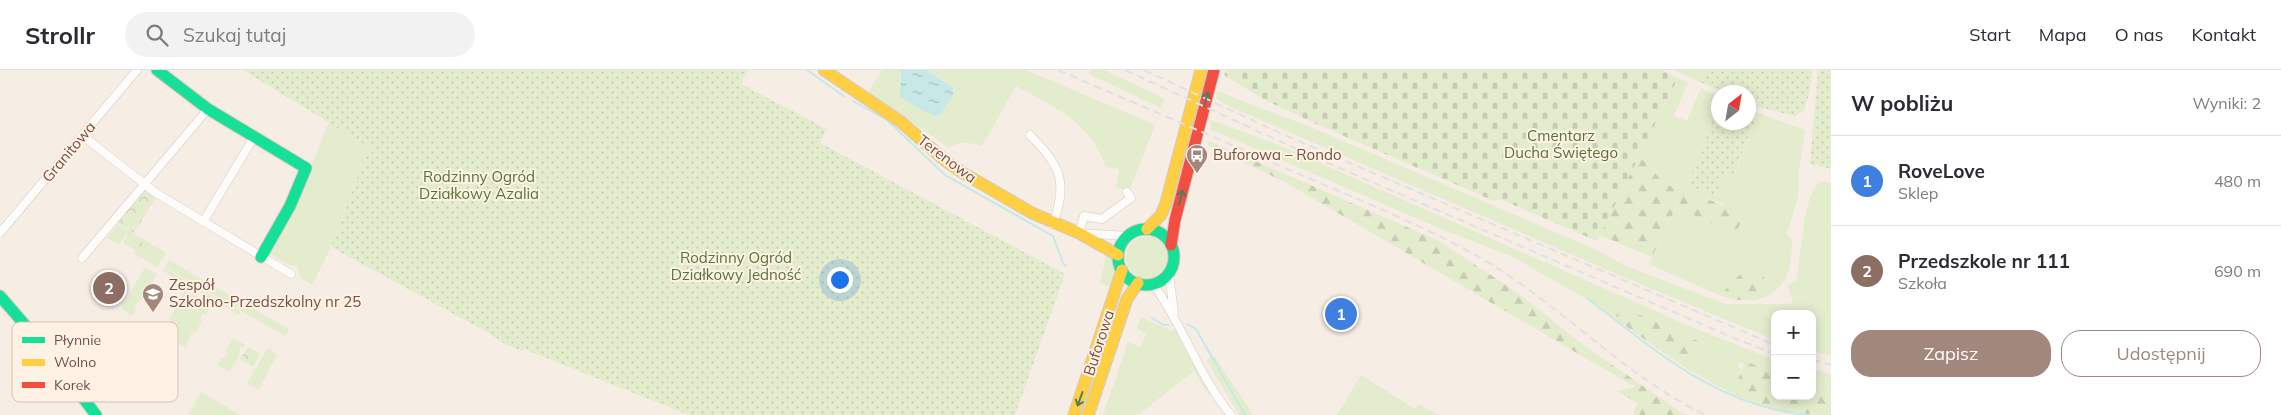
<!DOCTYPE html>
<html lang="pl">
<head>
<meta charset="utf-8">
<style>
	:root { --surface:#fff; --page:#f2f2f3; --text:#2b2b33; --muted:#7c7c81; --line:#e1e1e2; --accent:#a2877c }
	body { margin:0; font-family:Mulish,sans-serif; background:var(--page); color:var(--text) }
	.controls { position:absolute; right:15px; bottom:15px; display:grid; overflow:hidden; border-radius:10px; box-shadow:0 2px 12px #0003 }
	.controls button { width:45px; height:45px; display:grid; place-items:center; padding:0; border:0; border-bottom:1px solid var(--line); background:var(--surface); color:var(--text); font:25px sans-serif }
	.compass { position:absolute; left:1711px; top:15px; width:45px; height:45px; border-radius:50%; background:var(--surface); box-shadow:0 2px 12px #0003; rotate:31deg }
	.you { position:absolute; left:839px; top:209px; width:18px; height:18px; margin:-12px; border:4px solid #fff; border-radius:50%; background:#1a73e8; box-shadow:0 0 0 8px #1a73e833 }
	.badge { display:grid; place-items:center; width:32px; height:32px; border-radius:50%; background:var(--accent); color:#fff; font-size:16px; font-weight:700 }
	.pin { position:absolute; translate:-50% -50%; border:2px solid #fff; box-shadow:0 1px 5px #0006 }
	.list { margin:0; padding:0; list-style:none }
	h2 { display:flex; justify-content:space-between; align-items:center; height:65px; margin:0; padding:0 20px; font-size:21px }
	h2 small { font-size:16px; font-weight:400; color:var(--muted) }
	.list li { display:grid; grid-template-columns:32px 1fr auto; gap:15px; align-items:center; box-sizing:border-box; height:90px; padding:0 20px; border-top:1px solid var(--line) }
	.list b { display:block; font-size:19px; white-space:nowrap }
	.list p { margin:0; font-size:16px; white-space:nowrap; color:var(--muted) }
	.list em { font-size:16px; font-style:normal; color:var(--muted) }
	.actions { display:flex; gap:10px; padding:15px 20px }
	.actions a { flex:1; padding:11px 0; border:1px solid var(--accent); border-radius:20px; text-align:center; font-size:18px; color:var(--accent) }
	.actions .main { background:var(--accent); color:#fff }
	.icon { flex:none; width:28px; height:28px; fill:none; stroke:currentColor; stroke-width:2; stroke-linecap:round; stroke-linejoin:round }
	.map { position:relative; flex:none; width:1831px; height:345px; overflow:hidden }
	header { display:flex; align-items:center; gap:30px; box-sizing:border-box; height:70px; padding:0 25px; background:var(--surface); border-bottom:1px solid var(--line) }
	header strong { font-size:24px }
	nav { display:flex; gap:28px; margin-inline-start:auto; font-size:18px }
	.search { width:350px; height:45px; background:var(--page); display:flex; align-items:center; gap:12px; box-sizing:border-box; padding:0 18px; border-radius:28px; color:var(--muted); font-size:19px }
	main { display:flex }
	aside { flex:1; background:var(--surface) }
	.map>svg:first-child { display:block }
	.grass { fill:#e4ecce }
	.forest { fill:url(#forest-firs) }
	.cemetery { fill:url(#cemetery-stones) }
	.park { fill:url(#park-crowns) }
	.garden { fill:url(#garden-dots) }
	.water { fill:url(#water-ripples) }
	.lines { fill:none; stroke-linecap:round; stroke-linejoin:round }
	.stream { stroke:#c6e9e7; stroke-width:2 }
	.street-casing { stroke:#d7cac3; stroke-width:9 }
	.fast-casing { stroke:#d7c8c2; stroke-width:13 }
	.slow-casing { stroke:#d7c8c2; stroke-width:13 }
	.jam-casing { stroke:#d7c8c2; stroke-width:13 }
	.street { stroke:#fefcfb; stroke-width:8 }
	.fast { stroke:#16e098; stroke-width:11 }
	.slow { stroke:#ffcf43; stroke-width:11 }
	.jam { stroke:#f24e42; stroke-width:11 }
	.rail { stroke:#e3dfe3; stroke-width:2; stroke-dasharray:8 5; stroke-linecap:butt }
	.oneway { stroke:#587b5d }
	.labels { text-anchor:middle; stroke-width:4; stroke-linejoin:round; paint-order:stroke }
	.park-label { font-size:15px; fill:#527639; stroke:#fff2e5 }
	.street-label { font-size:15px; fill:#755044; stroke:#fff2e5 }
	.poi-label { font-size:15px; fill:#755044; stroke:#fff2e5; text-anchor:start }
	.key { fill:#fff2e5; stroke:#d6c1b5; stroke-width:1 }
	.key-label { font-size:14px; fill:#755044 }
</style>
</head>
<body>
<header>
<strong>Strollr</strong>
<div class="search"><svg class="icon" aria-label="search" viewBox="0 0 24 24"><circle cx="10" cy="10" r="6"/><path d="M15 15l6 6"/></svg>Szukaj tutaj</div>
<nav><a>Start</a><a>Mapa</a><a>O nas</a><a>Kontakt</a></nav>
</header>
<main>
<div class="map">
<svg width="1831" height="345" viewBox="0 0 1831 345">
	<defs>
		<pattern id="forest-firs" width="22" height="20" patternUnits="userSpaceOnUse" patternTransform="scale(1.25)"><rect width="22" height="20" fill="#e4ecce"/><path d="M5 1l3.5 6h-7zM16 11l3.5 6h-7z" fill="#c7ccb2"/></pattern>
		<pattern id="cemetery-stones" width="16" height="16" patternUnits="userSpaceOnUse" patternTransform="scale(1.25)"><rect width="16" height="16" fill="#e4ecce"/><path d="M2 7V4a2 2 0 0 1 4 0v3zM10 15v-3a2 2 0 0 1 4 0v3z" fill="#c7ccb2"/></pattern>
		<pattern id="park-crowns" width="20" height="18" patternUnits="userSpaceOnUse" patternTransform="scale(1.25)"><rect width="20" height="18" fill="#e4ecce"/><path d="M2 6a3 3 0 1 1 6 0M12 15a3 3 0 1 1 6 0" fill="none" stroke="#c7ccb2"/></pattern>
		<pattern id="garden-dots" width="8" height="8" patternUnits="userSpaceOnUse" patternTransform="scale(1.25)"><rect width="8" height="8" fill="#e4ecce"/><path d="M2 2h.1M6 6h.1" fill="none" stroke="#c7ccb2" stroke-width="1.8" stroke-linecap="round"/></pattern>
		<pattern id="water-ripples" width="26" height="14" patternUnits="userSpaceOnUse" patternTransform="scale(1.25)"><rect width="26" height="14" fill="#c6e9e7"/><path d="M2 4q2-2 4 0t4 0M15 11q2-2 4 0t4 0" fill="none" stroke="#a5bfbd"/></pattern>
	</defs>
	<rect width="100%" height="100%" fill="#f6ede5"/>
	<path class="grass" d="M 882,0 L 901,0 L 900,14 L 918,37 L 934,46 L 941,44 L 953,25 L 945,11 L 928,0 L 1026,0 L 1155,55 L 1129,121 L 1116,118 L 1119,99 L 1106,97 C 1090,52 1055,37 1016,16 L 982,76 C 970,73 960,70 949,78 L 868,22 Z
		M 1091,0 L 1104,0 L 1161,27 L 1164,30 L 1161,38 L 1089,4 Z
		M 1673,0 L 1704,0 L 1702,13 Z
		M 1678,8 L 1688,12 L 1674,46 L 1687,51 L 1701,18 L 1718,26 L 1718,33 L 1709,56 L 1715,125 L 1727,101 L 1735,104 L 1758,43 L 1805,60 L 1799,100 L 1798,127 L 1787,164 L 1792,169 C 1792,191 1790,215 1767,226 L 1763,219 C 1765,209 1765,205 1759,196 L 1727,218 L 1721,226 L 1649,194 L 1676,137 L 1735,164 L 1724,134 L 1692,124 L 1680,118 L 1666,115 L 1639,86 Z
		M 1217,21 L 1313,58 L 1597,180 L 1626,196 L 1725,234 L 1793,234 L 1788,215 L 1796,210 C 1801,190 1803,122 1820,112 C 1824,110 1827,112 1831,113 L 1831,285 L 1812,281 L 1812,244 L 1775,244 L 1775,270 L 1767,267 L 1635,212 L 1233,38 L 1216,29 Z
		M 1211,50 L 1284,77 L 1687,255 L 1775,290 L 1775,304 L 1730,284 L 1728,288 L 1740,292 L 1738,297 L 1742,299 L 1733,324 L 1687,299 L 1687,287 L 1708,275 L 1623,237 L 1614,248 L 1580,225 L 1509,185 L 1446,161 L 1210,59 Z
		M 329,52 L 369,77 L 331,177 L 312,215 L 301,208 L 297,195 L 291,196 L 270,184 L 294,139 Z
		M 118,154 L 166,183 L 157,197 L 133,183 L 135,180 L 144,186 L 149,177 L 128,164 L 126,164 L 119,175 L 107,168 Z
		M1126 187a21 21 0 1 1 42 0a21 21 0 1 1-42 0Z
		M 1107,182 C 1117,193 1115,205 1113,218 L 1100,213 Z
		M 169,190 L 289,259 L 285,266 L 165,197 Z
		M 145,197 L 157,204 L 149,217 L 147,216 L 143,221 L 146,223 L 140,232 L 138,231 L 135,236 L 137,238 L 132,246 L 121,239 Z
		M 165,198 L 241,242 L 239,245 L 163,201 Z
		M 185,220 L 211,235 L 206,244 L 203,243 L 200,249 L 203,250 L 195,263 L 192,262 L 186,278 L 160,262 L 165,254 L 168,255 L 171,250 L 169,248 L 177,235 L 179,236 L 182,231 L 180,229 Z
		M 1118,229 L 1121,230 L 1083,345 L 1079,345 Z
		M 1130,234 L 1132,235 L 1096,345 L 1093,345 Z
		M 1141,247 L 1172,261 L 1175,260 L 1211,324 L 1209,325 L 1194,301 L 1138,345 L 1103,345 L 1128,272 L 1140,277 L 1146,264 L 1137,258 Z
		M 233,268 L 245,275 L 243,278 L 241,277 L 238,283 L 240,284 L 229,302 L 217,295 L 222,287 L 225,288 L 228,283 L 225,281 Z
		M 268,278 L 277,284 L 259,320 L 247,313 Z
		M 1214,286 L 1249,338 L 1252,345 L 1240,345 L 1237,341 L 1206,290 Z
		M 1812,299 L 1831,304 L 1831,315 L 1812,313 Z
		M 1361,305 L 1415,339 L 1419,334 L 1438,345 L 1337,345 Z
		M 201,322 L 240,345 L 188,345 Z"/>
	<path class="forest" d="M 1207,70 L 1439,171 L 1518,223 L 1582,274 L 1685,345 L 1635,345 L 1633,344 L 1637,333 L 1617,321 L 1635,317 L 1285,112 L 1209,76 Z
		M 1639,86 L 1666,115 L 1680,118 L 1737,141 L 1744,147 L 1735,164 L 1676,137 L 1652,187 L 1600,165 Z
		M 1760,196 C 1765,206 1765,209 1763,219 L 1767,226 C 1753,233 1736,231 1721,226 C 1731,212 1742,199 1760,196 Z
		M 1623,237 L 1709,276 C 1698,290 1700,282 1687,287 L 1687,299 L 1614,248 Z
		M 1730,284 L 1775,304 L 1775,326 L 1812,326 L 1812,313 L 1831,315 L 1831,345 C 1796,345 1765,339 1733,324 L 1744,294 L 1728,288 Z"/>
	<path class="cemetery" d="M 1226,0 L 1662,0 L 1678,8 L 1597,171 L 1500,129 L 1494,131 L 1316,54 L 1263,29 L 1224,5 Z"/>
	<path class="park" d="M 145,120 L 156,127 L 134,163 L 117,152 Z
		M 128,164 L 149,177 L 144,186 L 123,173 Z
		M 248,277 L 260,284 L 253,297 L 240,289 Z"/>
	<path class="garden" d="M 243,0 L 748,0 L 741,14 L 827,59 L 820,73 L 1065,204 L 1015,345 L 689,345 L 524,279 L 522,281 L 505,274 L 487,262 L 331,177 L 369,77 Z
		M 1704,0 L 1812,0 L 1810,21 L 1804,40 L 1795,46 L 1754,36 L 1749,34 L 1748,22 L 1725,22 L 1702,13 Z
		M 1818,0 L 1831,0 L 1831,99 L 1810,94 Z
		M 1718,33 L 1718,52 L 1748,52 L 1749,39 L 1758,43 L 1734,104 L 1727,101 L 1715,125 L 1688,116 Z"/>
	<path class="water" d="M 901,0 L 928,0 L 953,18 L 953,25 L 941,44 L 934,46 L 909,33 L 900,26 Z"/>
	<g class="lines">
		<path class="stream" d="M 807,0 L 845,27
			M 853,31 L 887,50 L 945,105 L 1053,166 L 1063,193 L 1066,196
			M 1587,228 C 1656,281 1718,337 1808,345
			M 1152,248 L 1164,255 L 1169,255
			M 1187,254 L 1196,259 L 1245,345"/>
		<g class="street-casing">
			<path id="street" d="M 1030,65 C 1061,97 1068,111 1053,154
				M 83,66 L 156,123 L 291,204
				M 1127,122 L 1131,128 L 1102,149 L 1084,146 L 1079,163 L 1128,166
				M 203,152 L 254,67
				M 0,163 L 137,0
				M 82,188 L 208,39
				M 1169,203 L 1174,243
				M 1153,214 C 1183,255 1198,305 1231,345"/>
		</g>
		<g class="fast-casing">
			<path id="fast" d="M 157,0 L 208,39 L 306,98 L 290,136 L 261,187
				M1118 187a28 28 0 1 1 56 0a28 28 0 1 1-56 0Z
				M 0,226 L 46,279 L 96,345"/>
		</g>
		<g class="slow-casing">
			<path id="slow" d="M 824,0 L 901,52 L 947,92 L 963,103 L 1032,143 L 1079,163 L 1118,185
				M 1147,159 L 1161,145 L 1166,133 L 1201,0
				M 1074,345 L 1122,200
				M 1088,345 L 1127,229 L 1138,213"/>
		</g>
		<g class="jam-casing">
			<path id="jam" d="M 1171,175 L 1175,150 L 1214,0"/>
		</g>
		<use href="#street" class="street"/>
		<use href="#fast" class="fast"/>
		<use href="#slow" class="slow"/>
		<use href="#jam" class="jam"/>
		<path class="rail" d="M 1058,0 C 1142,36 1227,73 1311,109 C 1368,134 1426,157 1479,187 C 1559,233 1622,304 1705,345
			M 1125,0 L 1314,87 L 1736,269 L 1775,284
			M 1144,0 L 1280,63 L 1775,275
			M 1812,290 L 1831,295"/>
	</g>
	<defs><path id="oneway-shaft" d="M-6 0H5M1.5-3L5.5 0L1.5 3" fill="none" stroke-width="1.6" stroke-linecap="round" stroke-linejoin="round" transform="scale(1.25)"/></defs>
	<g class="oneway">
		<use href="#oneway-shaft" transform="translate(1206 29) rotate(-75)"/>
		<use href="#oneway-shaft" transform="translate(1181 127) rotate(-76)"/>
		<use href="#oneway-shaft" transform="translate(1080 329) rotate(110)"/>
	</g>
	<defs>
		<g id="bus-pin" transform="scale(1.125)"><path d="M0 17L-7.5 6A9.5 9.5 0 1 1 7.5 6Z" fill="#a2877c" stroke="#fff2e5"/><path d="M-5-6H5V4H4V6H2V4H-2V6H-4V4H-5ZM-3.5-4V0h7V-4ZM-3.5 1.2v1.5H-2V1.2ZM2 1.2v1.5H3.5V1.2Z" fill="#fff"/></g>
		<g id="school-pin" transform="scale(1.125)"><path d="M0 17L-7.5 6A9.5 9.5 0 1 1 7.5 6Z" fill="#a2877c" stroke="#fff2e5"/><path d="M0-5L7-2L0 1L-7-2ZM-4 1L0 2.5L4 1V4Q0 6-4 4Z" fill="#fff"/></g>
	</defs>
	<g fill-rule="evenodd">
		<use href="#bus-pin" x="1197" y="85"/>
		<use href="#school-pin" x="153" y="224"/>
	</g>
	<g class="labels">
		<g class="park-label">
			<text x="1561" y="71">Cmentarz<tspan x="1561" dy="17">Ducha Świętego</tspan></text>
			<text x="479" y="112">Rodzinny Ogród<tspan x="479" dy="17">Działkowy Azalia</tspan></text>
			<text x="736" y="193">Rodzinny Ogród<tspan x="736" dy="17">Działkowy Jedność</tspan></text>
		</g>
		<g class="street-label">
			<text transform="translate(69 82) rotate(-50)" y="5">Granitowa</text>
			<text transform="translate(947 89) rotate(37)" y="5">Terenowa</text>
			<text transform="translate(1099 273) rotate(-72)" y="5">Buforowa</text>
		</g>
		<g class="poi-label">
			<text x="1213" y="90">Buforowa – Rondo</text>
			<text x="169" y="220">Zespół<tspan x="169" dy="17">Szkolno-Przedszkolny nr 25</tspan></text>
		</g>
	</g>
	<rect x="12" y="252" width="166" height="80" rx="8" class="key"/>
	<rect x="22" y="267" width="23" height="6" fill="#16e098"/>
	<rect x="22" y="289" width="23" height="7" fill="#ffcf43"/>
	<rect x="22" y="312" width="23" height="6" fill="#f24e42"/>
	<g class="key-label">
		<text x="54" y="275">Płynnie</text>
		<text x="54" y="297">Wolno</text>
		<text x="54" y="320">Korek</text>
	</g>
</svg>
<div class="controls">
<button>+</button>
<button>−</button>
</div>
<svg class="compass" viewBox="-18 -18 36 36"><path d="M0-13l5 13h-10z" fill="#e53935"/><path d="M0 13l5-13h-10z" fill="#7c7c81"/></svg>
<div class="you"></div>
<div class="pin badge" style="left:1341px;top:244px;background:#3f7fe0">1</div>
<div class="pin badge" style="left:109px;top:218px;background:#8d6e63">2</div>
</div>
<aside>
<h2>W pobliżu<small>Wyniki: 2</small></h2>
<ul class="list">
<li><span class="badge" style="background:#3f7fe0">1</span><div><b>RoveLove</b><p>Sklep</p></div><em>480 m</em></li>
<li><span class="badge" style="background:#8d6e63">2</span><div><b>Przedszkole nr 111</b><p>Szkoła</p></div><em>690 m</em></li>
</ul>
<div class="actions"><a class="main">Zapisz</a><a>Udostępnij</a></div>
</aside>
</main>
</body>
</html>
